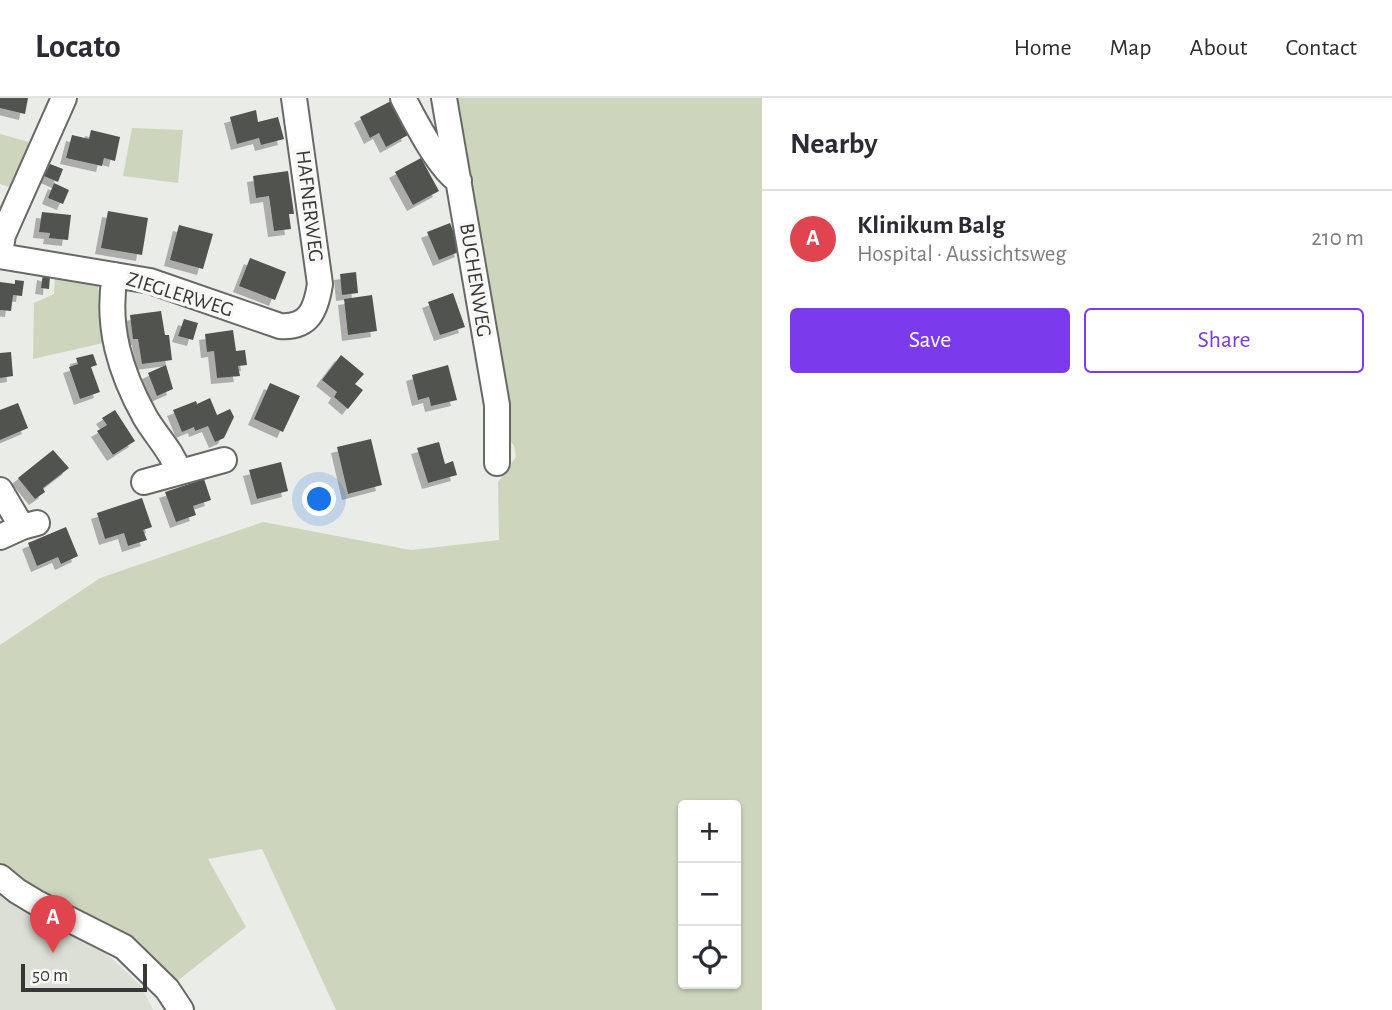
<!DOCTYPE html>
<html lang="en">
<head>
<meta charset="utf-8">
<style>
	:root { --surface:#fff; --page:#f2f2f3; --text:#2b2b33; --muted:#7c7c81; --line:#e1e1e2; --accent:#7c3aed }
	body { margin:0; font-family:"Alegreya Sans",sans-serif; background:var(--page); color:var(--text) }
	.controls { position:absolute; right:21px; bottom:21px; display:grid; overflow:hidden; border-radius:7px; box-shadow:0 2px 5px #0004 }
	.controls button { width:63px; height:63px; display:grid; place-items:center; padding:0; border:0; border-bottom:2px solid var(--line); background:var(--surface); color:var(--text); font:35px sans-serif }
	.scale { position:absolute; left:21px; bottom:18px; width:126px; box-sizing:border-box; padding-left:7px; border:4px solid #373836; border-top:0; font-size:19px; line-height:24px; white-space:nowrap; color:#373836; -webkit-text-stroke:5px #f8f9f6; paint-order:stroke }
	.you { position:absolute; left:320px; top:402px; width:24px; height:24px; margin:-18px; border:5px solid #fff; border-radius:50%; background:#1a73e8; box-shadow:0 0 0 10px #1a73e833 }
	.badge { display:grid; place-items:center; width:46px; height:46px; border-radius:50%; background:var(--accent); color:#fff; font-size:23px; font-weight:700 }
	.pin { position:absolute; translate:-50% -58px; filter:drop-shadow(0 2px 4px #0008) }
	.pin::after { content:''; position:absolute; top:37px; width:24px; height:21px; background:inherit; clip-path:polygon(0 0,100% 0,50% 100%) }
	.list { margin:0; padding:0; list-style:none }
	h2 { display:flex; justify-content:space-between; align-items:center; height:91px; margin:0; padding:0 28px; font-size:30px }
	h2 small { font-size:23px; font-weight:400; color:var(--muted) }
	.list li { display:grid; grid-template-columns:46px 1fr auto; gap:21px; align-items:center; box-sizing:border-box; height:98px; padding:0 28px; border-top:2px solid var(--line) }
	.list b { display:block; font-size:26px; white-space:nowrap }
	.list p { margin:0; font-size:23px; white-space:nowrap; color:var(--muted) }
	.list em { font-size:23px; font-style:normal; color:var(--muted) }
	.actions { display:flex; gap:14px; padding:21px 28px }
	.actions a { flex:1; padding:16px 0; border:2px solid var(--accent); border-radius:7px; text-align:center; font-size:24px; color:var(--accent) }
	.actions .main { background:var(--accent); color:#fff }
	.icon { flex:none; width:38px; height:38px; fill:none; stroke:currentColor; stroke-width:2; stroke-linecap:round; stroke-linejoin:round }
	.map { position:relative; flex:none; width:762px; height:912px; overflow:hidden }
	header { display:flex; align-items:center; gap:42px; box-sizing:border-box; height:98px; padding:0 35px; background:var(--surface); border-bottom:2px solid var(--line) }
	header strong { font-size:33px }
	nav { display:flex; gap:38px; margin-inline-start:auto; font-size:24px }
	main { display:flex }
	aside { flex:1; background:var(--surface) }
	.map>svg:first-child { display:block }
	.built { fill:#dcdfd5 }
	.green { fill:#cdd6bd; fill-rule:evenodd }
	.building { fill:#51524f; filter:url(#shadow) }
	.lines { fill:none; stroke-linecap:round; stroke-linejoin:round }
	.minor-casing { stroke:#686967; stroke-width:28 }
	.minor { stroke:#fff; stroke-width:24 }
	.labels { text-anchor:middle; stroke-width:7; stroke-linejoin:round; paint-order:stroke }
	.street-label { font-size:21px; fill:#373836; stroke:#f8f9f6 }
</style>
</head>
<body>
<header>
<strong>Locato</strong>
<nav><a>Home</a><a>Map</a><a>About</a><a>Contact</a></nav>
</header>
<main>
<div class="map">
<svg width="762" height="912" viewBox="0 0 762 912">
	<defs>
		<filter id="shadow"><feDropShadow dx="-6" dy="6" stdDeviation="0" flood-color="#0004"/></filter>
	</defs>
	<rect width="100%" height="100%" fill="#eaece8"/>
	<path class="built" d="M 0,779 L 68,820 L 142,889 L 153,912 L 0,912 Z"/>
	<path class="green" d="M 455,0 L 762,0 L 762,912 L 336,912 L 262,751 L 208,761 L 246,829 L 167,891 L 0,779 L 0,547 L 100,480 L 263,424 L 411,452 L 499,442 L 498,384 L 516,359 L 514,348 L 504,333 ZM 683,707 L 736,707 L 736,886 L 683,886 Z
		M 132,30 L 183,32 L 178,85 L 123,78 Z
		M 0,36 L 33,45 L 13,90 L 0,86 Z
		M 55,179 L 98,187 L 103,245 L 33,261 L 34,205 L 54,196 Z"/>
	<path class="building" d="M 0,0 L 28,0 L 25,16 L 0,10 Z
		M 391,3 L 408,37 L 386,49 L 379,35 L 370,40 L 360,19 Z
		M 256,12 L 258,24 L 278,19 L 284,41 L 261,47 L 259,40 L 237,46 L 230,19 Z
		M 91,32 L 120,39 L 115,63 L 104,60 L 102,68 L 66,60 L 72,37 L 89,41 Z
		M 421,60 L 439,93 L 413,107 L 395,74 Z
		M 50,66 L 63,71 L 58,84 L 44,78 Z
		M 288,73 L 294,116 L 289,116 L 291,131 L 274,133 L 269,98 L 256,100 L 253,78 Z
		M 54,85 L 69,92 L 63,106 L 48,100 Z
		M 108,113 L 148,120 L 142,157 L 101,150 Z
		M 42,114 L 71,117 L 68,142 L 49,140 L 50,135 L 39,134 Z
		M 450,125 L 461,153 L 439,162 L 427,134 Z
		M 179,127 L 213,136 L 203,171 L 170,162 Z
		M 250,160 L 286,174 L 275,202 L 239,188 Z
		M 356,174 L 358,195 L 342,197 L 340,176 Z
		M 43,176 L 50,178 L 49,191 L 41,190 Z
		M 15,182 L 24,183 L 22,198 L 13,197 L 11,213 L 0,212 L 0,184 L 15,186 Z
		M 453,195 L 465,229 L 440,237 L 428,204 Z
		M 372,197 L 377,233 L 348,237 L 344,201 Z
		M 161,213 L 165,237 L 169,237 L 172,262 L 142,266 L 138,241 L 133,241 L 130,217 Z
		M 184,221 L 198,225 L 193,242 L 178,238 Z
		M 233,232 L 236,253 L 245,252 L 247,267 L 238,268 L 240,278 L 217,280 L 214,253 L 207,254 L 205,236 Z
		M 11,254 L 13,278 L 0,280 L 0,255 Z
		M 93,256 L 97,267 L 91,269 L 100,294 L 80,301 L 69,269 L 78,266 L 76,260 Z
		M 341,257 L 364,276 L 355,286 L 363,292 L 348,311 L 334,299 L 337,294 L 322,282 Z
		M 166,267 L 173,291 L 157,298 L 148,275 Z
		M 448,267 L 457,302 L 431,308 L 429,299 L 418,302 L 412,277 Z
		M 270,285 L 300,298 L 283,334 L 254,321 Z
		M 210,300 L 217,317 L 230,311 L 234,319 L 224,340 L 215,344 L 208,328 L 195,333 L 194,329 L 182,334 L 173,312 L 196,303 L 197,306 Z
		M 18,305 L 28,330 L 0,342 L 0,312 Z
		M 115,312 L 135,343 L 113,357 L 97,333 L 107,327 L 102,320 Z
		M 371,341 L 382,387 L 348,396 L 337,349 Z
		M 439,344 L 445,366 L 453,363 L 457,377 L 428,385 L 417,350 Z
		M 53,352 L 69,370 L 43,390 L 45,394 L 35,401 L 18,380 Z
		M 281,364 L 288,393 L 257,401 L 249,372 Z
		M 204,381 L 211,402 L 193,408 L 196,417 L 176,424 L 165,394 Z
		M 142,400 L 152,429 L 143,432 L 147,442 L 128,448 L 124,435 L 105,441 L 97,415 Z
		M 66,429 L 78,458 L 61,466 L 58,459 L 37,468 L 28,445 Z"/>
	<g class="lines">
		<g class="minor-casing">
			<path id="minor" d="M 403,0 C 414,21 439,71 459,83
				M 444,0 L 497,307 L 497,365
				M 0,155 L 3,137 L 64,0
				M 0,158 L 150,183 L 280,228 C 309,230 316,212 320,186 L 294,0
				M 115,177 C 106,228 120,274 145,319 C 156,338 172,353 179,374
				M 144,384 L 224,362
				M 0,392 L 22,429
				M 0,439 L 22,429 L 37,425
				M 0,779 L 17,793 L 37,805 L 124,849 L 167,891 L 181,912"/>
		</g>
		<use href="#minor" class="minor"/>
	</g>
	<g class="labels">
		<g class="street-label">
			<text transform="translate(310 108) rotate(83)" y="7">HAFNERWEG</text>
			<text transform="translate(476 182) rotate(81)" y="7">BUCHENWEG</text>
			<text transform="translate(180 196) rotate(17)" y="7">ZIEGLERWEG</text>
		</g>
	</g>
</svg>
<div class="controls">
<button>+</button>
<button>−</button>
<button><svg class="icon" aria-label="locate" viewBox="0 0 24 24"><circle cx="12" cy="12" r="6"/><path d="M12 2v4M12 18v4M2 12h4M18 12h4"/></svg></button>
</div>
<div class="scale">50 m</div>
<div class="you"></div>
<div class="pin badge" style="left:53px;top:855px;background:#e0444e">A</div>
</div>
<aside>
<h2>Nearby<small></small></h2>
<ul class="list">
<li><span class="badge" style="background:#e0444e">A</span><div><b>Klinikum Balg</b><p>Hospital · Aussichtsweg</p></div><em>210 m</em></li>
</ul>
<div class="actions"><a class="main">Save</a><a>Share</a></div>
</aside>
</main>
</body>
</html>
